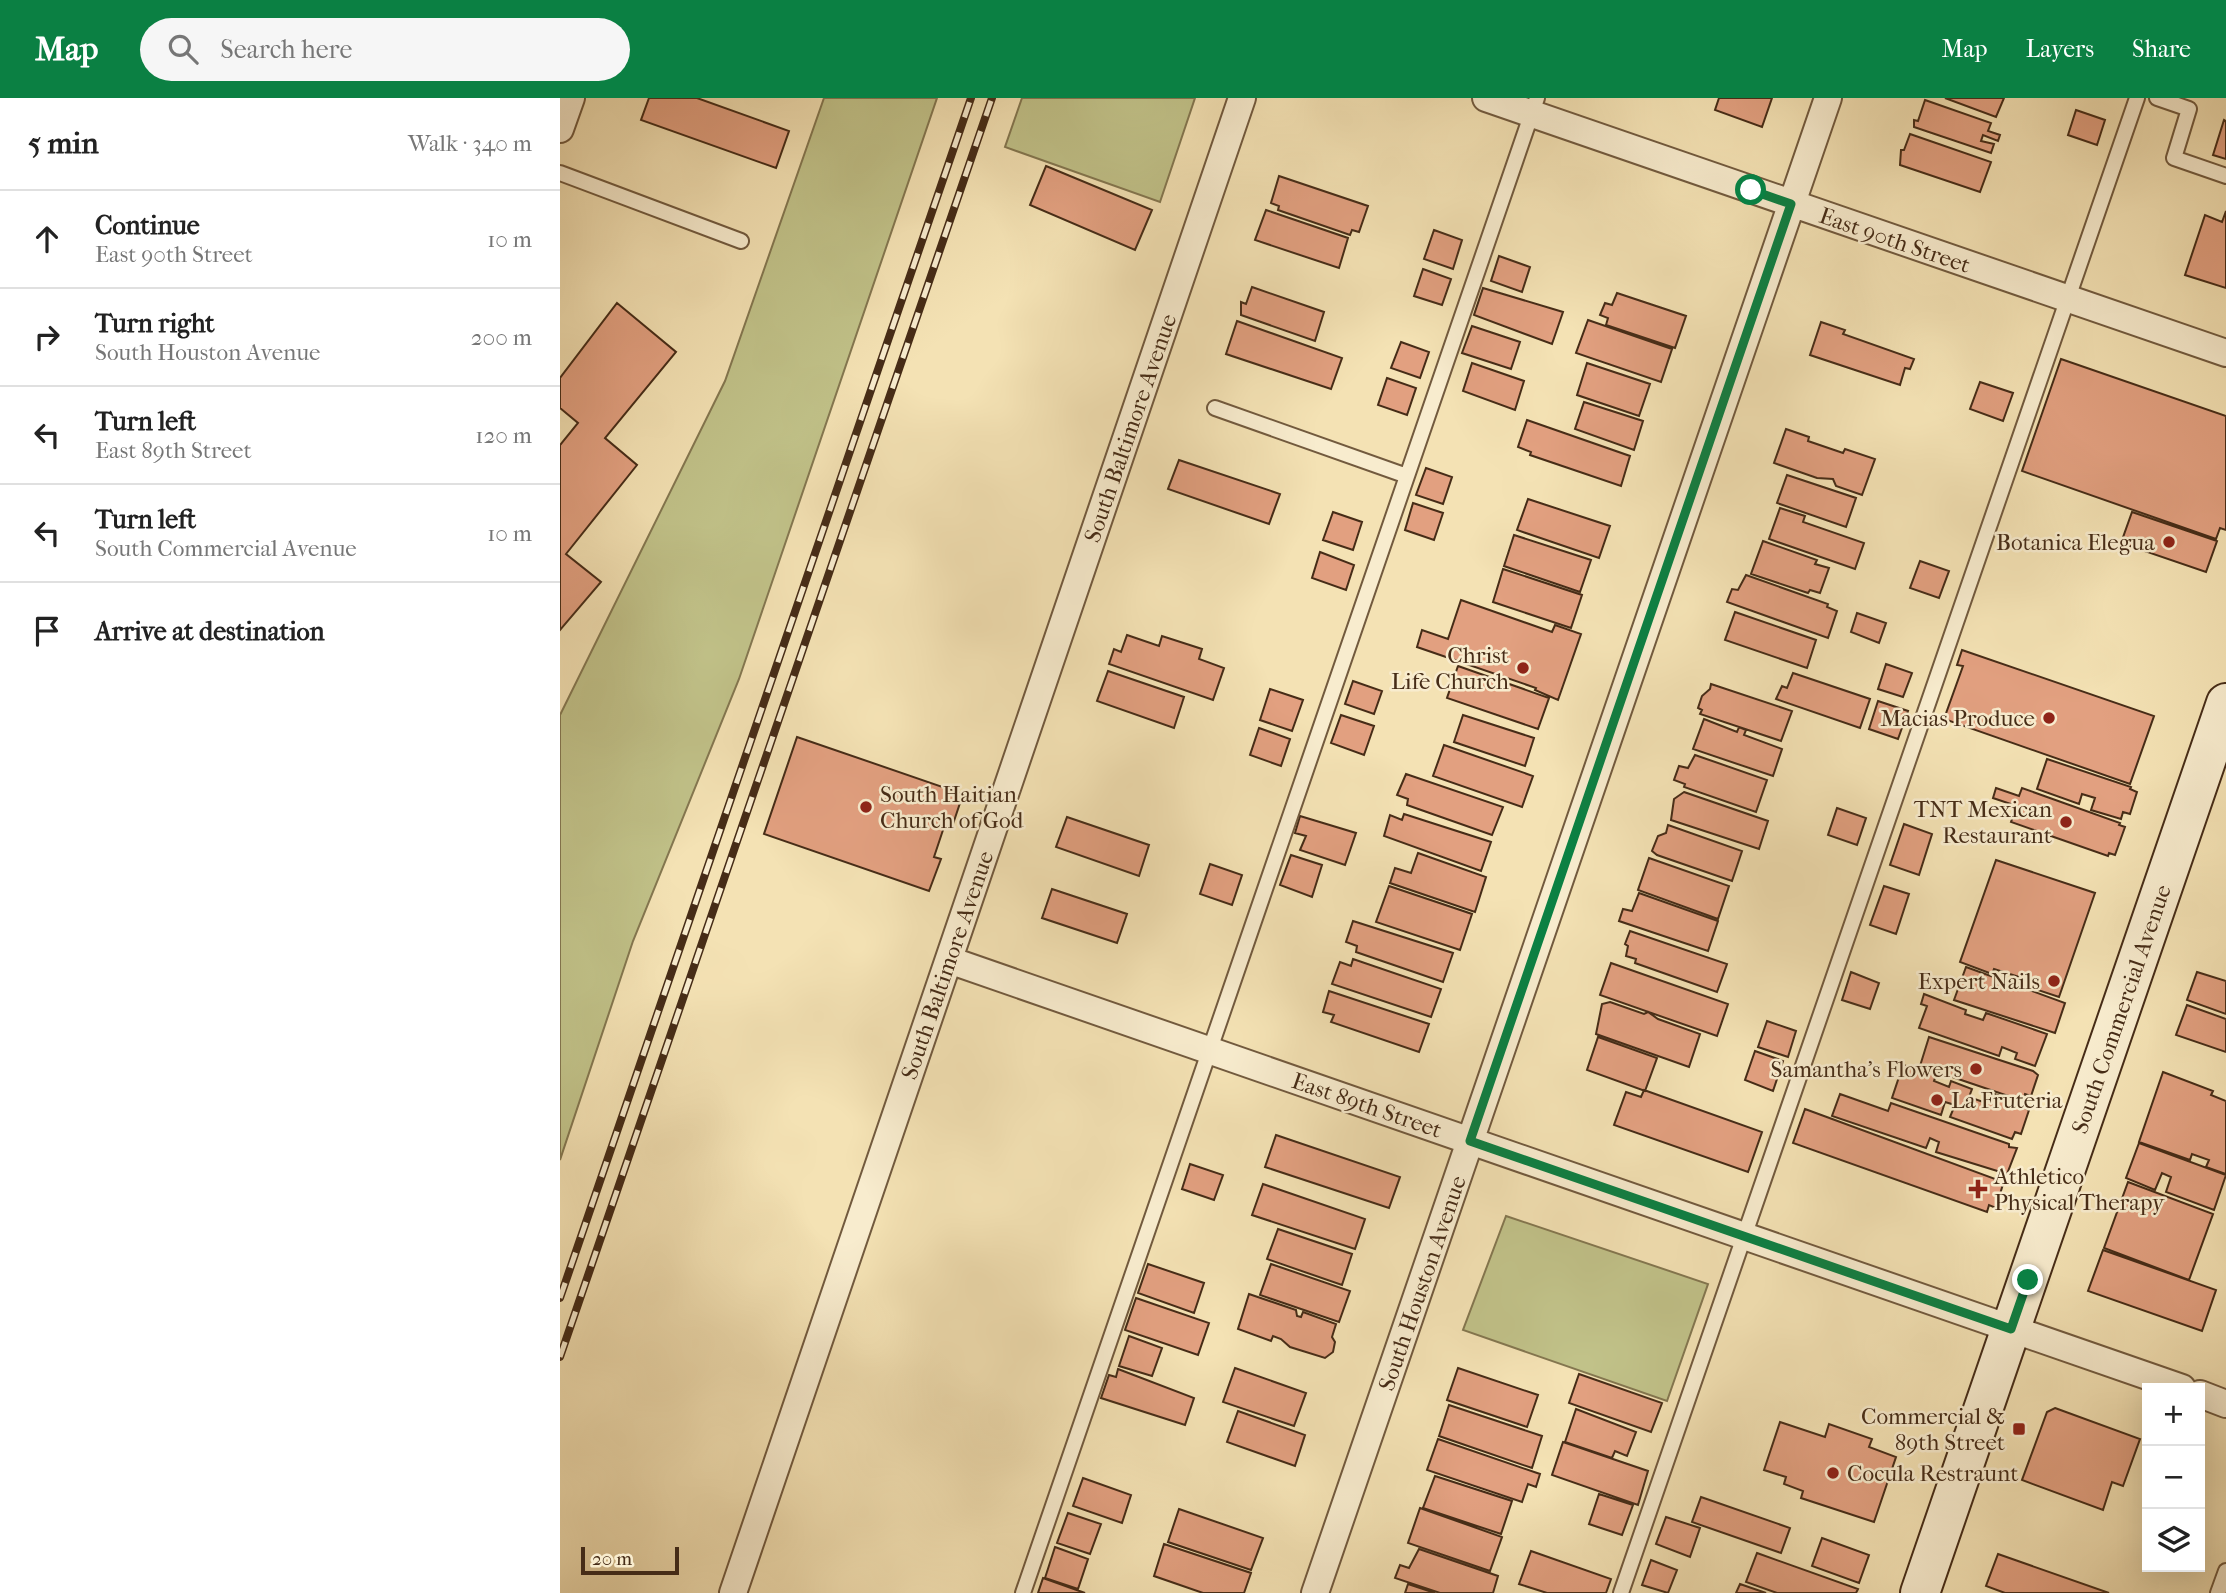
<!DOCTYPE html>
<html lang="en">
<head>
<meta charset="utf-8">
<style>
	:root { --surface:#fff; --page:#f6f6f6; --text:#222; --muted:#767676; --line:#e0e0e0; --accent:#0b8043 }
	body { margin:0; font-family:"IM FELL French Canon",serif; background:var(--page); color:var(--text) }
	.controls { position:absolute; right:21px; bottom:21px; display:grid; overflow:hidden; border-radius:0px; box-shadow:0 7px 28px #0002 }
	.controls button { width:63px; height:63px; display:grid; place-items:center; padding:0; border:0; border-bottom:2px solid var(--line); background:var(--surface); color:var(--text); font:35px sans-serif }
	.scale { position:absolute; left:21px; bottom:18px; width:98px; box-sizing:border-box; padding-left:7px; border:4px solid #462c17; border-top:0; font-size:19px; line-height:24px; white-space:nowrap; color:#462c17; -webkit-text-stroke:5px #f8ecce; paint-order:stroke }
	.stop { position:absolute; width:21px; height:21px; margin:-16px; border:5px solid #0b8043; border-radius:50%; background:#fff }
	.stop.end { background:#0b8043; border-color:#fff; box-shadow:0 2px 7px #0008 }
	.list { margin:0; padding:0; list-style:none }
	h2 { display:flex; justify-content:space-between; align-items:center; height:91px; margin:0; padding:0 28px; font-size:30px }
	h2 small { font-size:23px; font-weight:400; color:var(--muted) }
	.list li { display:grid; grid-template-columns:46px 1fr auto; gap:21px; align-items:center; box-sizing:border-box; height:98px; padding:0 28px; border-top:2px solid var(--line) }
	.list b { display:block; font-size:26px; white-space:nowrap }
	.list p { margin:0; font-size:23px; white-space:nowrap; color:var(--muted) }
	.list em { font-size:23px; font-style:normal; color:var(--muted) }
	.icon { flex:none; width:38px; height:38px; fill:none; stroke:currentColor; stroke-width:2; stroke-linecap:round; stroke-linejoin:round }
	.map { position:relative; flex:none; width:1666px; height:1495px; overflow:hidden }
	header { display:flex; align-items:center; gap:42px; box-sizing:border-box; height:98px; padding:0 35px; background:var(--accent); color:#fff }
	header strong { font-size:33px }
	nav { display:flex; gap:38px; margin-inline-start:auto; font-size:24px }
	.search { width:490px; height:63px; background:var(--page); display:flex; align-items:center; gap:18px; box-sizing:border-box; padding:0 24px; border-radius:38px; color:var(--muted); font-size:26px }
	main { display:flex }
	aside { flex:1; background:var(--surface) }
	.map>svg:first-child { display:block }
	.green { fill:#c1c289; stroke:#847750; stroke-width:2 }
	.building { fill:#e2a080; stroke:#462c17; stroke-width:2 }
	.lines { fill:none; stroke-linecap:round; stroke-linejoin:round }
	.lane-casing { stroke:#725a3e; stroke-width:18 }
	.street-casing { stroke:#725a3e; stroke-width:30 }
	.secondary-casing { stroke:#462c17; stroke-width:42 }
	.lane { stroke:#f8ecce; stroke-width:14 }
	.street { stroke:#f8ecce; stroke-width:26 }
	.secondary { stroke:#f8ecce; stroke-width:38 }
	.rail-casing { stroke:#462c17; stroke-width:8 }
	.rail { stroke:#f8ecce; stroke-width:5; stroke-dasharray:16; stroke-linecap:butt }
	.route { stroke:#0b8043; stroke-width:9 }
	.poi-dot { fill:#8f2418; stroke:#f8ecce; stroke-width:2.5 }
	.labels { text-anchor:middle; stroke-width:5; stroke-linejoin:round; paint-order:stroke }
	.street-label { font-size:23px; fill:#462c17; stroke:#f8ecce }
	.poi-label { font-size:23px; fill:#462c17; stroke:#f8ecce; text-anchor:end }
</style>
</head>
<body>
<header>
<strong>Map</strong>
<div class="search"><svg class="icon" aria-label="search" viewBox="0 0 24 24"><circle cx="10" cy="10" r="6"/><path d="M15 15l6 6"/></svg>Search here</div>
<nav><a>Map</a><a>Layers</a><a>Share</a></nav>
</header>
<main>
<aside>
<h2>5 min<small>Walk · 340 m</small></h2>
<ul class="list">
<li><svg class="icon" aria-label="ahead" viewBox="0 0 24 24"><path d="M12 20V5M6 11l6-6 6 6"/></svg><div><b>Continue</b><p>East 90th Street</p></div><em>10 m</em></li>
<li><svg class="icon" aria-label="right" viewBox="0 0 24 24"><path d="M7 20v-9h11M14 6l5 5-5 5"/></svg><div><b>Turn right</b><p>South Houston Avenue</p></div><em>200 m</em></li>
<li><svg class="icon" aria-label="left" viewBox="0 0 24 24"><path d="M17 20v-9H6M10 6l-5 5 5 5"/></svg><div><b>Turn left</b><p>East 89th Street</p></div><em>120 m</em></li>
<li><svg class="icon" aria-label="left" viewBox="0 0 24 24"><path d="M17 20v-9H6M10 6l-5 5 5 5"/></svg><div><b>Turn left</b><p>South Commercial Avenue</p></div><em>10 m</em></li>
<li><svg class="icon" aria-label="arrive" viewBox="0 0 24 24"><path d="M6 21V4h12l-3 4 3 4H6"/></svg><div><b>Arrive at destination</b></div></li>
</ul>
</aside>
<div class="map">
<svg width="1666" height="1495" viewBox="0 0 1666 1495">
	<rect width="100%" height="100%" fill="#f4e2b4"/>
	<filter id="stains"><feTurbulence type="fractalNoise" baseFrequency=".00286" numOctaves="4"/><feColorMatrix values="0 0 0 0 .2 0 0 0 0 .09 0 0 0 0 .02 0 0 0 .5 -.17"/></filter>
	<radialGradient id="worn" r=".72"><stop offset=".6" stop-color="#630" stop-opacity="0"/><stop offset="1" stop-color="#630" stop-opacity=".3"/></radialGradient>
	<path class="green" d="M 264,0 L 377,0 L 179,581 L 73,843 L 0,1062 L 0,617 L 165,283 Z
		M 462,0 L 635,0 L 600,104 L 445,49 Z
		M 946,1118 L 1148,1186 L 1107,1303 L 903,1232 Z"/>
	<path class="building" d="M 89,0 L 137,0 L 229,33 L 216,70 L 81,22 Z
		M 1159,0 L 1212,0 L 1202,29 L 1155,12 Z
		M 1385,0 L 1444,0 L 1436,19 Z
		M 1365,2 L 1431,25 L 1428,33 L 1440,37 L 1438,43 L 1423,37 L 1421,43 L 1434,46 L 1431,55 L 1354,29 L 1354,22 L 1358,23 Z
		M 1516,12 L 1545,22 L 1537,47 L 1508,37 Z
		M 1664,22 L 1666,23 L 1666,61 L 1653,57 Z
		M 1350,36 L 1431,64 L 1420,94 L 1340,67 L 1341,52 L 1344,52 Z
		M 486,68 L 592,112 L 575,152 L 470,107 Z
		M 719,78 L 808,108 L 799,134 L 792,132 L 790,137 L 718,112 L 719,108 L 711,105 Z
		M 706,112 L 788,140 L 779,170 L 695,142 Z
		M 1666,113 L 1666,190 L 1625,177 L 1645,117 L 1662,124 Z
		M 874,132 L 902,142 L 893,171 L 864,161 Z
		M 939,158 L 970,169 L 962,194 L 931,183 Z
		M 863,171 L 891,181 L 882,207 L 854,198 Z
		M 692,189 L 764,214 L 755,243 L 681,217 L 681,204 L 686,206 Z
		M 923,190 L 1003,214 L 992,246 L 914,217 Z
		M 1057,195 L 1126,218 L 1115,250 L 1046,227 L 1048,220 L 1040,217 L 1045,205 L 1052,207 Z
		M 57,205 L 116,254 L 45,340 L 77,367 L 6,456 L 41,484 L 0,532 L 0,347 L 18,325 L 0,310 L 0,280 Z
		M 1028,222 L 1112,251 L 1101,284 L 1016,255 Z
		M 677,223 L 782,260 L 771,291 L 666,256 Z
		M 1261,224 L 1285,232 L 1283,236 L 1354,261 L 1350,271 L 1345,270 L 1340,287 L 1250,257 Z
		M 912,228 L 960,244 L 951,271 L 902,255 Z
		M 841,244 L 869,254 L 860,280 L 831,270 Z
		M 1501,261 L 1666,318 L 1666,432 L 1660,430 L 1656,441 L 1462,373 Z
		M 912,265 L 964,283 L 955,312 L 903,293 Z
		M 1027,265 L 1090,286 L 1079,318 L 1017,297 Z
		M 827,280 L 856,290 L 847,317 L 818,307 Z
		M 1420,284 L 1453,295 L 1443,323 L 1410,311 Z
		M 1024,304 L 1083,323 L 1074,352 L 1015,331 Z
		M 967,322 L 1070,358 L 1061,388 L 970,357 L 971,354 L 958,349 Z
		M 1226,331 L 1249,339 L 1248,343 L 1283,355 L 1285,351 L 1315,361 L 1302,397 L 1276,388 L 1273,381 L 1257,380 L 1214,365 Z
		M 619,362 L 720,396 L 709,426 L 608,391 Z
		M 866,370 L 892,379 L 883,406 L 856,397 Z
		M 1227,377 L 1296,400 L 1286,429 L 1217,405 Z
		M 968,401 L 1050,428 L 1039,460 L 957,432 Z
		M 853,405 L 883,415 L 874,442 L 845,432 Z
		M 1220,410 L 1245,418 L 1243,424 L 1304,445 L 1295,471 L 1209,441 Z
		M 773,414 L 802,424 L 793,452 L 763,442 Z
		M 1572,414 L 1657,443 L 1646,474 L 1561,445 Z
		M 954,437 L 1031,462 L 1020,494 L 944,468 Z
		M 1203,443 L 1257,462 L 1255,466 L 1269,470 L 1260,495 L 1250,492 L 1248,495 L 1191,476 Z
		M 760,454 L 794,467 L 786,492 L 752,480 Z
		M 1360,463 L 1389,473 L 1379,500 L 1350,490 Z
		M 943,471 L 1022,497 L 1011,530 L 933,504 Z
		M 1186,477 L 1268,506 L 1267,509 L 1277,513 L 1268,540 L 1167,504 L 1172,491 L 1178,492 Z
		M 901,502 L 992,534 L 995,527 L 1021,536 L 998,602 L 975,592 L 976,590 L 857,549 L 862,532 L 888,541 Z
		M 1175,514 L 1256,542 L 1247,570 L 1165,542 Z
		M 1297,515 L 1326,525 L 1319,545 L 1291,534 Z
		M 567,537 L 599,548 L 602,538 L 642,551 L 639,561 L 664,570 L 653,602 L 549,566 L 554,551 L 561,554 Z
		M 1402,552 L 1594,618 L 1570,686 L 1384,621 L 1403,568 L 1397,567 Z
		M 1326,566 L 1352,575 L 1343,599 L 1318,591 Z
		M 898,568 L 989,600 L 978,631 L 887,600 Z
		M 548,573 L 624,599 L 614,630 L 537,603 Z
		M 1233,575 L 1310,601 L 1300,630 L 1216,601 L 1222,588 L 1227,590 Z
		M 793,583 L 822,593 L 814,616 L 785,606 Z
		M 1151,586 L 1232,613 L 1221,643 L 1140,616 L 1142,612 L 1138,610 L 1142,598 L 1150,591 Z
		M 710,591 L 743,602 L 732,633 L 700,622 Z
		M 1318,603 L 1348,613 L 1338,641 L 1309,631 Z
		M 781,617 L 814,628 L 804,657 L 771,645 Z
		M 903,617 L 974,640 L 965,668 L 894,644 Z
		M 1144,621 L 1177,634 L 1179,629 L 1186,632 L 1184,637 L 1222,651 L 1213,678 L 1133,651 Z
		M 699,630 L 730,641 L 721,668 L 690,657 Z
		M 237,639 L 403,696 L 393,726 L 386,723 L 374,759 L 381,761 L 369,793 L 204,736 Z
		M 884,647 L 973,678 L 962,709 L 873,678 Z
		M 1135,657 L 1207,682 L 1196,714 L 1124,689 L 1125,686 L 1114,682 L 1119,668 L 1128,670 Z
		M 1487,661 L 1571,689 L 1570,691 L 1577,694 L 1570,716 L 1563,714 L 1561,721 L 1531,712 L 1535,700 L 1522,696 L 1519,706 L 1477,691 Z
		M 846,676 L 943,709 L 932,737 L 847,707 L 848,701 L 837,697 Z
		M 1436,690 L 1459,698 L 1462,690 L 1560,725 L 1559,727 L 1565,729 L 1555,757 L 1549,755 L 1548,758 L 1451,724 L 1457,708 L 1433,700 Z
		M 1124,694 L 1208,723 L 1199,751 L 1111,722 L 1114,701 Z
		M 1277,710 L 1306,720 L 1297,747 L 1268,737 Z
		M 844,716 L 931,744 L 921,773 L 824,738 L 830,717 L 842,722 Z
		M 740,718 L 796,735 L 785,767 L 740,752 L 746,738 L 735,735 Z
		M 507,719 L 589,747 L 579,778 L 496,749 Z
		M 1344,726 L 1372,736 L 1359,777 L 1330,767 Z
		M 1108,727 L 1182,753 L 1172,783 L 1097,757 L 1092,753 L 1098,738 L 1106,735 Z
		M 858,755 L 926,779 L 915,814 L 830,785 L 835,770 L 851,775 Z
		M 731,757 L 762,767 L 752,799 L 720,787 Z
		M 1089,760 L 1169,788 L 1158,821 L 1078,792 Z
		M 1436,762 L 1535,795 L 1499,899 L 1457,885 L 1459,879 L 1434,871 L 1432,876 L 1400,864 Z
		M 650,766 L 682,777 L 672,807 L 640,796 Z
		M 829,788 L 912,816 L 900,852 L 816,824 Z
		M 1324,788 L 1349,796 L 1336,836 L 1310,827 Z
		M 492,791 L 567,816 L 557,845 L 482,820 Z
		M 1079,795 L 1158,823 L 1148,853 L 1059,823 L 1063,811 L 1072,813 Z
		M 793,823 L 893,855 L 883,884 L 796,854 L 797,848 L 786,844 Z
		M 1070,833 L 1167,866 L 1157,894 L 1075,865 L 1076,861 L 1066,858 L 1068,848 L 1065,846 Z
		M 793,861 L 881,891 L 871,919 L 772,886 L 780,864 L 791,868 Z
		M 1051,865 L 1168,906 L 1157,938 L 1040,897 Z
		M 1406,869 L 1505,905 L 1495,935 L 1394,902 Z
		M 1291,874 L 1319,885 L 1310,911 L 1282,902 Z
		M 1637,874 L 1666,883 L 1666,916 L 1627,902 Z
		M 769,893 L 869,926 L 859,954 L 771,924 L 774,917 L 763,914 Z
		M 1364,896 L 1406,912 L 1405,916 L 1423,922 L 1426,915 L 1487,936 L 1475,968 L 1455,961 L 1457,955 L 1442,949 L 1439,958 L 1359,930 L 1367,908 L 1361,906 Z
		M 1050,904 L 1084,916 L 1088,914 L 1098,921 L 1140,936 L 1129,969 L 1036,936 L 1042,906 Z
		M 1627,907 L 1666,921 L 1666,954 L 1616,937 Z
		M 1207,923 L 1236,933 L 1228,959 L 1198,949 Z
		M 1038,939 L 1097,960 L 1085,993 L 1027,972 Z
		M 1369,939 L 1473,973 L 1478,977 L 1471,998 L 1465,996 L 1463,1003 L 1360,968 Z
		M 1195,953 L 1223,963 L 1213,993 L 1185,982 Z
		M 1343,967 L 1376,977 L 1374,983 L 1389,989 L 1391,983 L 1412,991 L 1409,999 L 1423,1004 L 1426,993 L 1464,1006 L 1463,1009 L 1469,1012 L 1461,1036 L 1455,1034 L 1452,1041 L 1390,1019 L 1395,1007 L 1385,1004 L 1381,1017 L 1332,1000 Z
		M 1603,974 L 1653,993 L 1651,997 L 1666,1003 L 1666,1076 L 1646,1069 L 1649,1062 L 1632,1056 L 1630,1062 L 1579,1044 Z
		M 1084,992 L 1202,1034 L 1188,1074 L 1054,1027 L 1066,994 L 1081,999 Z
		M 1280,996 L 1328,1013 L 1331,1005 L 1449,1046 L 1449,1049 L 1457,1050 L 1447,1076 L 1376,1054 L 1379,1044 L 1370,1040 L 1366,1050 L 1272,1018 Z
		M 1245,1011 L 1438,1082 L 1437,1085 L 1443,1086 L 1436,1110 L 1429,1107 L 1427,1114 L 1233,1045 Z
		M 716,1037 L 840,1079 L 829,1110 L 705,1069 Z
		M 1579,1045 L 1666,1077 L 1654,1112 L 1606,1094 L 1611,1079 L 1602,1075 L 1595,1092 L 1566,1080 Z
		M 630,1066 L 663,1077 L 654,1102 L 622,1091 Z
		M 1568,1084 L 1653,1116 L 1629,1182 L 1544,1150 Z
		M 703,1086 L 805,1121 L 795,1151 L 692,1117 Z
		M 718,1131 L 792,1156 L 782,1187 L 707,1161 Z
		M 1543,1152 L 1656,1192 L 1642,1233 L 1528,1193 Z
		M 588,1166 L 644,1185 L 634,1215 L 578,1195 Z
		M 711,1166 L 790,1193 L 779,1224 L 700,1197 Z
		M 689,1196 L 736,1212 L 737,1218 L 741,1219 L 743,1214 L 776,1226 L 772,1239 L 775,1244 L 773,1254 L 765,1260 L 730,1249 L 721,1241 L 713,1238 L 711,1243 L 678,1231 Z
		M 576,1200 L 649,1225 L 638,1257 L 565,1232 Z
		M 569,1238 L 602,1250 L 592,1278 L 559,1268 Z
		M 675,1270 L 746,1295 L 734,1328 L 663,1304 Z
		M 898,1270 L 978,1297 L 967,1329 L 887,1302 Z
		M 558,1271 L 634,1300 L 625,1327 L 541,1300 L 549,1277 L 556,1279 Z
		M 1019,1276 L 1102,1305 L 1091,1334 L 1009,1305 Z
		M 889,1307 L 982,1338 L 972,1370 L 879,1338 Z
		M 1495,1310 L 1580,1341 L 1563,1388 L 1552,1384 L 1543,1412 L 1462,1382 L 1487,1314 Z
		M 1016,1311 L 1076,1334 L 1067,1358 L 1055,1353 L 1052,1360 L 1005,1344 Z
		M 678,1313 L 745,1337 L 735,1368 L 667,1344 Z
		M 1220,1324 L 1265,1339 L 1269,1326 L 1312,1341 L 1309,1349 L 1336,1359 L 1314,1424 L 1241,1400 L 1243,1393 L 1224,1386 L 1226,1379 L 1204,1372 Z
		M 878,1341 L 980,1376 L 976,1389 L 968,1386 L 962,1404 L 867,1372 Z
		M 1003,1344 L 1088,1373 L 1078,1407 L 992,1377 Z
		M 875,1378 L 952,1403 L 941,1436 L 863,1410 Z
		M 523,1380 L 571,1397 L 562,1425 L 513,1408 Z
		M 1039,1396 L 1073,1407 L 1062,1437 L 1029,1426 Z
		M 1141,1399 L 1230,1430 L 1221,1455 L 1132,1424 Z
		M 860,1410 L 942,1439 L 930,1473 L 848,1445 Z
		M 619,1411 L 703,1440 L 691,1472 L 608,1444 Z
		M 508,1415 L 541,1426 L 530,1456 L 497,1445 Z
		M 1106,1419 L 1140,1430 L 1130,1459 L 1096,1446 Z
		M 1262,1440 L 1309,1457 L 1299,1485 L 1252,1468 Z
		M 604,1446 L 691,1475 L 684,1495 L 643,1495 L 594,1478 Z
		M 495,1449 L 528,1461 L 518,1491 L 485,1480 Z
		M 859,1451 L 938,1478 L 933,1495 L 880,1495 L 835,1480 L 840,1467 L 849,1470 Z
		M 971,1453 L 1051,1481 L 1046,1495 L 987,1495 L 959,1486 Z
		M 1197,1455 L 1298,1491 L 1296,1495 L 1217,1495 L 1186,1484 Z
		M 1438,1456 L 1549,1495 L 1445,1495 L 1426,1488 Z
		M 1091,1462 L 1117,1472 L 1108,1495 L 1082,1487 Z
		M 483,1480 L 525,1495 L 478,1495 Z
		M 848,1486 L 875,1495 L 845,1495 Z
		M 1180,1486 L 1206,1495 L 1176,1495 Z"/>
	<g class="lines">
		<g class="lane-casing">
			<path id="lane" d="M 1597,0 L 1629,11 L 1614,60 L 1666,78
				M 0,75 L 181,143
				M 655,310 L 847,378
				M 463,1495 L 977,0
				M 1061,1495 L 1577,0
				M 1658,1495 L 1666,1473"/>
		</g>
		<g class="street-casing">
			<path id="street" d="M 926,0 L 1666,255
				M 0,31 L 11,0
				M 389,862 L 1622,1290
				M 1640,1296 L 1666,1306
				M 173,1495 L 682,0
				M 755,1495 L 1268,0"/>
		</g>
		<g class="secondary-casing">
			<path id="secondary" d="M 1360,1495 L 1666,605"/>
		</g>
		<use href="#lane" class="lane"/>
		<use href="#street" class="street"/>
		<use href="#secondary" class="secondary"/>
		<g class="rail-casing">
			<path id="rail" d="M 0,1200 L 411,0
				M 0,1259 L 432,0"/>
		</g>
		<use href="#rail" class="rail"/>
	</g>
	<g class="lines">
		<path class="route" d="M 1191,92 L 1231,106 L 910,1043 L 1451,1231 L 1468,1182"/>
	</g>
	<g class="poi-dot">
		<circle cx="1609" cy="444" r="7"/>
		<circle cx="963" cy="570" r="7"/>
		<circle cx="1489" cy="620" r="7"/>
		<circle cx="306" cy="709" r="7"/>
		<circle cx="1506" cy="724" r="7"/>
		<circle cx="1494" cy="883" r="7"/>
		<circle cx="1416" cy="971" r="7"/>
		<circle cx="1377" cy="1002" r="7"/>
		<path d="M1414.5 1080.5h7v7h7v7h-7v7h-7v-7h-7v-7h7z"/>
		<rect x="1452" y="1324" width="14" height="14" rx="3.5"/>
		<circle cx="1273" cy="1375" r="7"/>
	</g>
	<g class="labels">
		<g class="street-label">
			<text transform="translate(1335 142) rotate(19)" y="8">East 90th Street</text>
			<text transform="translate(570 330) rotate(-71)" y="8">South Baltimore Avenue</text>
			<text transform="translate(387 867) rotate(-71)" y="8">South Baltimore Avenue</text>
			<text transform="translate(1561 911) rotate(-71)" y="8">South Commercial Avenue</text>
			<text transform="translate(807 1007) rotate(19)" y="8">East 89th Street</text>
			<text transform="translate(862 1185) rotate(-71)" y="8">South Houston Avenue</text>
		</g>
		<g class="poi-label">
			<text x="1595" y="452">Botanica Elegua</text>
			<text x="949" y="565">Christ<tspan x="949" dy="26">Life Church</tspan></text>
			<text x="1475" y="628">Macias Produce</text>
			<text x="320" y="704" text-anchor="start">South Haitian<tspan x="320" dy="26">Church of God</tspan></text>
			<text x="1492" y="719">TNT Mexican<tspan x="1492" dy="26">Restaurant</tspan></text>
			<text x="1480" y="891">Expert Nails</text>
			<text x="1402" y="979">Samantha's Flowers</text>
			<text x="1391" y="1010" text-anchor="start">La Fruteria</text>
			<text x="1434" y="1086" text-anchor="start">Athletico<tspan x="1434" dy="26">Physical Therapy</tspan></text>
			<text x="1445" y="1326">Commercial &amp;<tspan x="1445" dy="26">89th Street</tspan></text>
			<text x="1287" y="1383" text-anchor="start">Cocula Restraunt</text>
		</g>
	</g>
	<rect width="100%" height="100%" filter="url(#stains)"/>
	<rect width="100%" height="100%" fill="url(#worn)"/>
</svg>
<div class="controls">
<button>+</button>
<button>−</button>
<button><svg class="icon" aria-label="layers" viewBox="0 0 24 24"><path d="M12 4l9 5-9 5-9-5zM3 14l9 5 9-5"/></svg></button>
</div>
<div class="scale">20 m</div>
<div class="stop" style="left:1191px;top:92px"></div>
<div class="stop end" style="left:1468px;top:1182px"></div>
</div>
</main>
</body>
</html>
